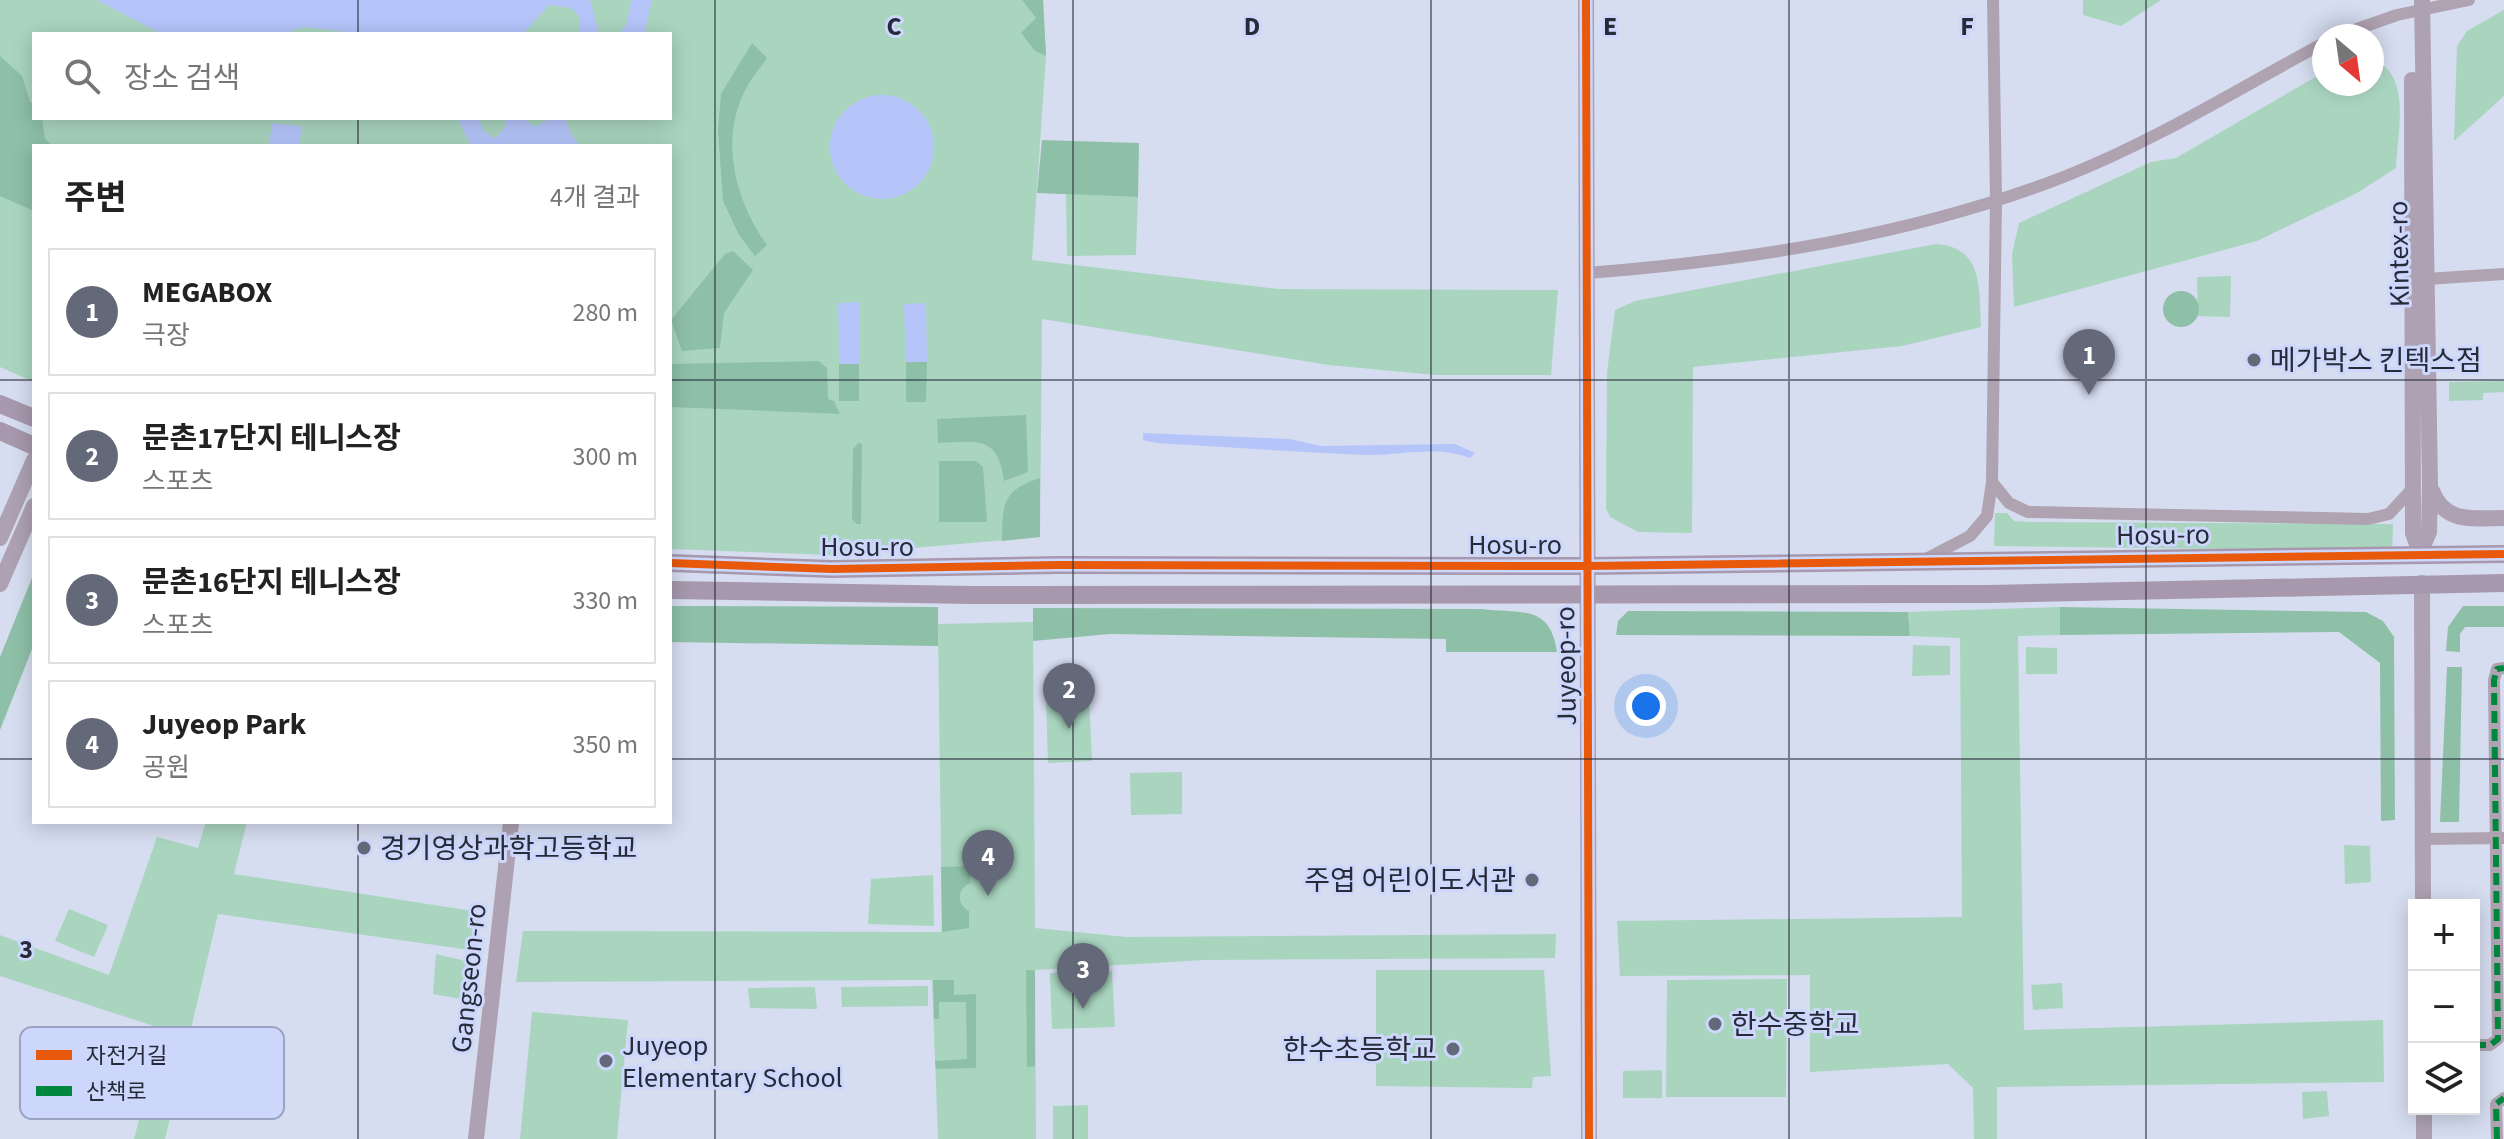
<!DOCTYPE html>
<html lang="ko">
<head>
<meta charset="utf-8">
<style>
	:root { --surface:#fff; --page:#f6f6f6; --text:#222; --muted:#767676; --line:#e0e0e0; --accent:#646979 }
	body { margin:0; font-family:"Source Sans 3","Noto Sans KR",sans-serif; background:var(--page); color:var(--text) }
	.controls { position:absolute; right:24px; bottom:24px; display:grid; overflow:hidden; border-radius:0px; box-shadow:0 4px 20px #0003 }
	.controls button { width:72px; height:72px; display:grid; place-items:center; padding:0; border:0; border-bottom:2px solid var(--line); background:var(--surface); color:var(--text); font:40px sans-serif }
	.compass { position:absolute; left:2312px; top:24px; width:72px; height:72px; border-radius:50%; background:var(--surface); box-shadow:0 4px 20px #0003; rotate:151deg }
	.you { position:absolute; left:1646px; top:706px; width:28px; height:28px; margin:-20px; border:6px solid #fff; border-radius:50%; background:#1a73e8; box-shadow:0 0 0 12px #1a73e833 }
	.badge { display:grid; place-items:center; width:52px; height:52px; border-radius:50%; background:var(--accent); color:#fff; font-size:26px; font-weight:700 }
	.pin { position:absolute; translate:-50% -66px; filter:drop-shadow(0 2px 4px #0008) }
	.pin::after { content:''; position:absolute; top:42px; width:28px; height:24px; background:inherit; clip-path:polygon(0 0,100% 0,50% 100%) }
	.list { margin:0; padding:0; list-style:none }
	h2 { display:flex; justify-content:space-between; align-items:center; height:104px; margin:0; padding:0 32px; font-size:34px }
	h2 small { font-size:26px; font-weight:400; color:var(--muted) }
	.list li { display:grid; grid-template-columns:52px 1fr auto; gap:24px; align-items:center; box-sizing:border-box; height:128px; margin:0 16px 16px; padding:0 16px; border:2px solid var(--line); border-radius:0px }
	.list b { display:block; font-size:30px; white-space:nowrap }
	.list p { margin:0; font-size:26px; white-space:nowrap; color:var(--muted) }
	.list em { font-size:26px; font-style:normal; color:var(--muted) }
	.icon { flex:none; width:44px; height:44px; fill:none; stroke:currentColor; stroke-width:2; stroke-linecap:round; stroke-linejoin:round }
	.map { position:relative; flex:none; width:2504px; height:1139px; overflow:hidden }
	.search { position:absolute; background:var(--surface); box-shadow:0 4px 20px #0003; left:32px; top:32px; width:640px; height:88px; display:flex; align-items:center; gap:20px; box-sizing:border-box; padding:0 28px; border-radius:0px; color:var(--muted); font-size:30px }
	.panel { position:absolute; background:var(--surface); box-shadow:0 4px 20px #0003; left:32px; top:144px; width:640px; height:680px; border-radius:0px }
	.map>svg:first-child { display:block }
	.green { fill:#a9d5bf; fill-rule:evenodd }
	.forest { fill:#8ec0a7 }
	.water { fill:#b5c5fa }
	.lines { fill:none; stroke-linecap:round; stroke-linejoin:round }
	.street { stroke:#afa2b1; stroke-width:12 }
	.secondary { stroke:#ada1b3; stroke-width:16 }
	.primary { stroke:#a798ad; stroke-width:18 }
	.quiet { stroke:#00873e; stroke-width:6; stroke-dasharray:12 6; stroke-linecap:butt }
	.cycleway-casing { stroke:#ccd7fb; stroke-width:13 }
	.cycleway { stroke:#e8590c; stroke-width:8 }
	.grid { fill:none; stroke:#272b39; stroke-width:2; stroke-opacity:0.55 }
	.poi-dot { fill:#646979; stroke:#ccd7fb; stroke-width:3 }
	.labels { text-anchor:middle; stroke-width:6; stroke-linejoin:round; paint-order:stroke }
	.street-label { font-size:28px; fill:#272b39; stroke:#ccd7fb }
	.poi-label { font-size:28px; fill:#272b39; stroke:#ccd7fb; text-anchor:start }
	.key { fill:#ccd7fb; stroke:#9aa3c1; stroke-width:2 }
	.key-label { font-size:22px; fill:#272b39 }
	.grid-label { font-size:26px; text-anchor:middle; font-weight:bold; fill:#272b39; stroke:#ccd7fb; stroke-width:6; stroke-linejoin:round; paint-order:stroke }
</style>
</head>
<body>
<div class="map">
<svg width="2504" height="1139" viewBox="0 0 2504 1139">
	<rect width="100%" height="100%" fill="#d6ddf0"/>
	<path class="green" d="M 0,0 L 1043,0 L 1046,56 L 1032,260 L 1279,289 L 1558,290 L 1551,375 L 1435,375 L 1329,365 L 1042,319 L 1040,537 L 831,555 L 670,549 L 670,146 L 34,146 L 34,382 L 0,367 ZM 34,34 L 670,34 L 670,118 L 34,118 Z
		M 2083,0 L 2161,0 L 2121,26 L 2083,15 Z
		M 2504,10 L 2504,96 L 2454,141 L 2457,46 L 2467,31 Z
		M 2372,60 C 2413,72 2397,135 2396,168 L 2357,193 L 2257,241 L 2014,307 L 2012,254 L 2019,223 L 2151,162 L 2176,158 L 2324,72 L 2324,84 L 2372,84 Z
		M 1066,194 L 1138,197 L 1136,255 L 1067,256 Z
		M 1936,244 C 1984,247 1979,290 1981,327 L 1902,346 L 1693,367 L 1692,533 L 1638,532 L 1610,517 L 1606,508 L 1607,372 L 1615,310 L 1635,301 Z
		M 2231,276 L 2230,317 L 2198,316 L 2197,277 Z
		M 2504,381 L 2504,392 L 2483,393 L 2483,400 L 2449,401 L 2449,382 Z
		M 1995,513 L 2007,513 L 2014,521 L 2031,522 L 2393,524 L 2392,551 L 1994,546 Z
		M 2060,607 L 2060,635 L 2018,636 L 2024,1030 L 2383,1020 L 2384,1082 L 1997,1087 L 1997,1139 L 1974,1139 L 1973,1088 L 1948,1064 L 1810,1072 L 1810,975 L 1620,976 L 1617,921 L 1962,917 L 1960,638 L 1910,636 L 1908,612 Z
		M 1033,622 L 1035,928 L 1127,937 L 1556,934 L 1555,958 L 1204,960 L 1035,970 L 1036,1139 L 938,1139 L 932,980 L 516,982 L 523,931 L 942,932 L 938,624 Z
		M 1913,645 L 1950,646 L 1950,675 L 1912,676 Z
		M 2026,647 L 2057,648 L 2057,674 L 2026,674 Z
		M 1089,695 L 1092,761 L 1048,763 L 1046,697 Z
		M 1182,772 L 1182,814 L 1131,815 L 1130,773 Z
		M 206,822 L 247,822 L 234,874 L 479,912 L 477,951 L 218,914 L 165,1139 L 134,1139 L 163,1029 L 0,976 L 0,935 L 109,975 L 157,837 L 198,848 Z
		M 2344,845 L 2370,846 L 2371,882 L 2345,884 Z
		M 933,875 L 934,926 L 868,924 L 871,879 Z
		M 69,909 L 108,925 L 94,957 L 55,941 Z
		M 436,954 L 466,961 L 461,999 L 433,994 Z
		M 1376,970 L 1544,970 L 1551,1076 L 1533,1077 L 1532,1088 L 1376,1086 Z
		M 1112,971 L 1115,1027 L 1052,1029 L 1050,973 Z
		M 1787,979 L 1786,1097 L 1666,1097 L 1667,980 Z
		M 2062,983 L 2063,1008 L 2033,1010 L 2031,985 Z
		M 928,986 L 928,1006 L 842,1007 L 841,987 Z
		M 815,987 L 817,1009 L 750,1008 L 748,988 Z
		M 532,1012 L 628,1020 L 617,1139 L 520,1139 Z
		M 1662,1070 L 1662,1098 L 1623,1098 L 1623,1071 Z
		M 2327,1091 L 2329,1116 L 2303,1119 L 2302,1092 Z
		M 1088,1105 L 1088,1139 L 1053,1139 L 1053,1106 Z"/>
	<path class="forest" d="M 1022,0 L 1043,0 L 1046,56 L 1035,51 L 1021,33 L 1036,18 Z
		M 752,43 L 767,58 C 759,70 748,82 743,95 C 720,144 737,203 767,245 L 755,256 L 739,235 L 723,201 L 718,130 L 721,94 Z
		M 0,56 L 22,76 L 30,102 L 34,103 L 34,118 L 42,118 L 45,139 L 53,146 L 34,146 L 34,211 L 0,196 Z
		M 1042,140 L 1139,143 L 1138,197 L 1037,193 Z
		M 733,251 L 753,270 L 724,313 L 720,348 L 682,351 L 671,320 L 725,254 Z
		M2163 309a18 18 0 1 1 36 0a18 18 0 1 1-36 0Z
		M 819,361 L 827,368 L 828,399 L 834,401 L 840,414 L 670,407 L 670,364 Z
		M 906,362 L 927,362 L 926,402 L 906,402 Z
		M 839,364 L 859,364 L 859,401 L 839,401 Z
		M 1026,415 L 1028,472 L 1004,481 C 998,434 976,442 938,443 L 937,419 Z
		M 858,443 L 862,444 L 861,524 L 857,524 L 852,519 L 853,449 Z
		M 939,461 L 976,461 L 983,467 L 987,522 L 939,522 Z
		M 1040,478 L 1040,537 L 1002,541 C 1003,504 1001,491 1040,478 Z
		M 34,573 L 34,644 L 0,730 L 0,657 Z
		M 670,606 L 938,607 L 938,646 L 670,642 Z
		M 2463,606 L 2504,606 L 2504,627 L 2465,627 L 2460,634 L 2460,652 L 2446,651 L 2448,627 Z
		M 2060,607 L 2366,612 L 2383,621 L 2394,637 L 2395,820 L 2381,821 L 2380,663 L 2339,632 L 2060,635 Z
		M 1033,608 L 1481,609 C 1522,614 1550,604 1557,652 L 1446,652 L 1446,639 L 1110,634 L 1033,641 Z
		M 1628,611 L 1908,612 L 1910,636 L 1616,635 L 1618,621 Z
		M 2447,667 L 2462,667 L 2459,822 L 2440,822 Z
		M 971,866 L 970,883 C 957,889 956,904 969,911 L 969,928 L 942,932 L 941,867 Z
		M 1026,970 L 1035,970 L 1035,1066 L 1027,1067 Z
		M 933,980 L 954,980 L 954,995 L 976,994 L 976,1068 L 936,1069 L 935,1061 L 967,1059 L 966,1002 L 939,1002 L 939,1019 L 934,1019 Z"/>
	<path class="water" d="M 97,0 L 590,0 L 599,34 L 579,34 L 580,17 L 571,8 L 549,5 L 523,34 L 361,34 L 304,27 L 282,34 L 161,34 Z
		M 631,0 L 652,0 L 644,34 L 619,34 L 627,23 Z
		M830 147a52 52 0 1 1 104 0a52 52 0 1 1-104 0Z
		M 457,118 L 479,118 L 483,130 L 495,139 L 504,129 L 507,118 L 524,118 L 534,127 L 551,118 L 565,118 L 572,136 L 581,146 L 471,146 Z
		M 272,123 L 302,126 L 299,146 L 269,146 Z
		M 860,302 L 859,364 L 839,364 L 838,303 Z
		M 926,303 L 927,362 L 906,362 L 904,304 Z
		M 1143,433 L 1290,439 L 1321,446 L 1455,444 L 1475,453 L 1470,458 C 1434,445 1402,456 1366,455 C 1296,452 1226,447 1156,443 L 1143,440 Z"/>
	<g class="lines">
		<path class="street" d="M 2337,36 L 2397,15 L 2469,0
			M 1587,273 C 1750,260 1913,236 2066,176 C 2157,140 2239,88 2324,43
			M 2426,279 L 2504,274
			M 1992,482 L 2009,503 L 2028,512 L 2368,519 L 2389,514 L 2413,488
			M 1924,560 L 1970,536 L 1987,516 L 1992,482 L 1996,201 L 1993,0
			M 2423,839 L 2504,838
			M 2474,1045 L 2490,1045 L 2498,1039 L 2494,680 L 2497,669 L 2504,668
			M 2497,1139 L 2496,1104 L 2504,1098"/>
		<path class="secondary" d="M 1586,0 L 1589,1139
			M 2412,80 L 2413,533 L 2420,553
			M 2432,491 C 2445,524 2473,518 2504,518
			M 0,538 L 34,460
			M 2420,553 L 2429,532 L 2430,485 L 2422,0
			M 2422,583 L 2423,905
			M 0,584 L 34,506
			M 2424,1109 L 2424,1139
			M 476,1139 L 511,822"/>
		<path class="primary" d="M 0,404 L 34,418
			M 0,431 L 34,446
			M 670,563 L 832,569 L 1057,565 L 1587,566 L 2504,554
			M 670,590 L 971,595 L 1989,594 L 2504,583"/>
		<path class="quiet" d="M 2474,1045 L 2490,1045 L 2498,1039 L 2494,680 L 2497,669 L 2504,668
			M 2497,1139 L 2496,1104 L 2504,1098"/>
		<g class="cycleway-casing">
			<path id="cycleway" d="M 1586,0 L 1589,1139
				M 670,563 L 832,569 L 1057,565 L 1587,566 L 2504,554"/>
		</g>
		<use href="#cycleway" class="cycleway"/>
	</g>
	<path class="grid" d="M 358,0 L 358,34M 715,0 L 715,1139M 1073,0 L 1073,1139M 1431,0 L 1431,1139M 1789,0 L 1789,1139M 2146,0 L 2146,1139M 358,118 L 358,146M 0,380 L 34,380M 670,380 L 2504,380M 0,759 L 34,759M 670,759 L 2504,759M 358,822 L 358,1139"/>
	<g class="poi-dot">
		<circle cx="2254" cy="360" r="8"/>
		<circle cx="364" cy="848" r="8"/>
		<circle cx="1532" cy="880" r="8"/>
		<circle cx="1715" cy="1024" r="8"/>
		<circle cx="1453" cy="1049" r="8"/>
		<circle cx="606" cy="1061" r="8"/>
	</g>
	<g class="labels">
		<g class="street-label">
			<text transform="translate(2398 254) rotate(-91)" y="10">Kintex-ro</text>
			<text transform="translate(2163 534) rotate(-1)" y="10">Hosu-ro</text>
			<text x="1515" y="554">Hosu-ro</text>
			<text x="867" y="556">Hosu-ro</text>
			<text transform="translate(1565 666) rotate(-91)" y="10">Juyeop-ro</text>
			<text transform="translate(468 978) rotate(-84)" y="10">Gangseon-ro</text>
		</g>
		<g class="poi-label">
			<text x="2270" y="370">메가박스 킨텍스점</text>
			<text x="380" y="858">경기영상과학고등학교</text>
			<text x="1516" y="890" text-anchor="end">주엽 어린이도서관</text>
			<text x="1731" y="1034">한수중학교</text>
			<text x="622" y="1055">Juyeop<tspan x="622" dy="32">Elementary School</tspan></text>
			<text x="1437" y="1059" text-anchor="end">한수초등학교</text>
		</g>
	</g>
	<rect x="20" y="1027" width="264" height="92" rx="12" class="key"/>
	<rect x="36" y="1050" width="36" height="10" fill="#e8590c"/>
	<rect x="36" y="1086" width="36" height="10" fill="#00873e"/>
	<g class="key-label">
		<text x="86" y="1063">자전거길</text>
		<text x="86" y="1099">산책로</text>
	</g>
	<g class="grid-label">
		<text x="894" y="35">C</text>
		<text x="1252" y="35">D</text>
		<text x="1610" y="35">E</text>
		<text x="1967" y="35">F</text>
		<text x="26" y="958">3</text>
	</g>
</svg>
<div class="controls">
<button>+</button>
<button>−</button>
<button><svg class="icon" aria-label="layers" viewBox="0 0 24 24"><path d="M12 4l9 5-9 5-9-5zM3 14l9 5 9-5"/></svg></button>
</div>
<svg class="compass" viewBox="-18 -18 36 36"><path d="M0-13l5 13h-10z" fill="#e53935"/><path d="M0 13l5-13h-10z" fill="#767676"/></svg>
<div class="you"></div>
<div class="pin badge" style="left:2089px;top:395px">1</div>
<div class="pin badge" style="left:1069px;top:729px">2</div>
<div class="pin badge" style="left:1083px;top:1009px">3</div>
<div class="pin badge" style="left:988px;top:896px">4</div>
<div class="search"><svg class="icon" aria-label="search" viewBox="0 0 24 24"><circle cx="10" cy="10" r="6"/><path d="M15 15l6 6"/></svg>장소 검색</div>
<section class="panel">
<h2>주변<small>4개 결과</small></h2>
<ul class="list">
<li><span class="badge">1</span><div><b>MEGABOX</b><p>극장</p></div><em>280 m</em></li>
<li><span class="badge">2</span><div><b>문촌17단지 테니스장</b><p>스포츠</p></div><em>300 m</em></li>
<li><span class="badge">3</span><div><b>문촌16단지 테니스장</b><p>스포츠</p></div><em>330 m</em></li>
<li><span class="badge">4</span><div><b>Juyeop Park</b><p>공원</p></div><em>350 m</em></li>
</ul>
</section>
</div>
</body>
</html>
